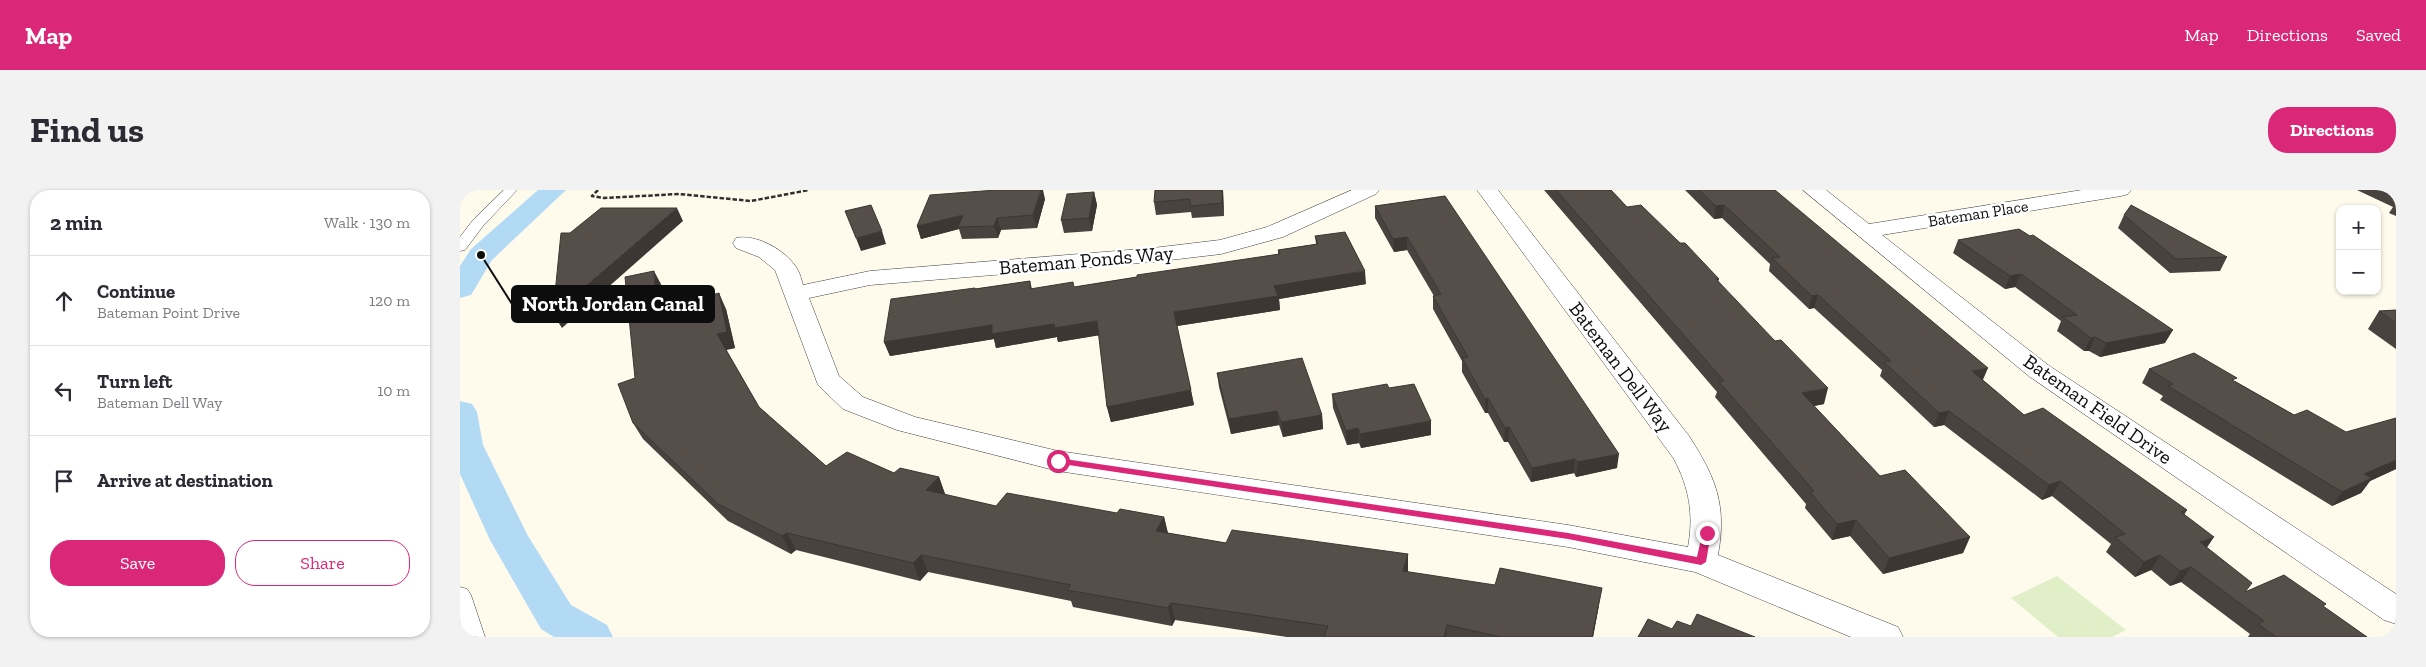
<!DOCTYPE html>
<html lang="en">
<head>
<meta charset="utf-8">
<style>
	:root { --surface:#fff; --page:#f2f2f3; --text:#2b2b33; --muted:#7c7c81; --line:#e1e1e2; --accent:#db2777 }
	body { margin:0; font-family:"Zilla Slab",serif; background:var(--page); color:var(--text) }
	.controls { position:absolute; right:15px; top:15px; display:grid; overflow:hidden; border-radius:10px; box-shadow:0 1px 4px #0004 }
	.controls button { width:45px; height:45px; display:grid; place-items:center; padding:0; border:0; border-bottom:1px solid var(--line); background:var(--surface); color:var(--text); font:25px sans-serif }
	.stop { position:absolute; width:15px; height:15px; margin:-11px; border:4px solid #db2777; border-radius:50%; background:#fff }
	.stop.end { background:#db2777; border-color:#fff; box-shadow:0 1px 5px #0008 }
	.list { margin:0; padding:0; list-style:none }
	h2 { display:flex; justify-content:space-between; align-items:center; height:65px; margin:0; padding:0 20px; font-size:21px }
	h2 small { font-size:16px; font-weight:400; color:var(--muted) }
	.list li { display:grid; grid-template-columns:32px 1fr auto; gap:15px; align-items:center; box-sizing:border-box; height:90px; padding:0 20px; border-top:1px solid var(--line) }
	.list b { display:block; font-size:19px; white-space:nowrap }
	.list p { margin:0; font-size:16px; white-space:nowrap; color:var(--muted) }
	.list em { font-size:16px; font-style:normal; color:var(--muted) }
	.actions { display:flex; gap:10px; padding:15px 20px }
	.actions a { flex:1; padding:11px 0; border:1px solid var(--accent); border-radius:20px; text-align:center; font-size:18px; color:var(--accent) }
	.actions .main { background:var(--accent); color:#fff }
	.icon { flex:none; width:28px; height:28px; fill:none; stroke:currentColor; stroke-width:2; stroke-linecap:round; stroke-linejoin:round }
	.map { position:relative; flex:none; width:1936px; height:447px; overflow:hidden; border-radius:20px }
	header { display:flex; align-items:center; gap:30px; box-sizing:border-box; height:70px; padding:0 25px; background:var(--accent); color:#fff }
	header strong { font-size:24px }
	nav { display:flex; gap:28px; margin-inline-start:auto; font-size:18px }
	.intro { display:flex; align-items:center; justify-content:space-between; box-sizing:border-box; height:120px; padding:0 30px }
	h1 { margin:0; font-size:35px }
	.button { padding:12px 22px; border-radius:20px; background:var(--accent); color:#fff; font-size:18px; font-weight:700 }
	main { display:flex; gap:30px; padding:0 30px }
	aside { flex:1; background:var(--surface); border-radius:20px; box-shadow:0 1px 4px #0004 }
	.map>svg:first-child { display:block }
	.pitch { fill:#e1efc9 }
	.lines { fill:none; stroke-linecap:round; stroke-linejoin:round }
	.canal { fill:#b3daf4; fill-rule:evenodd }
	.service-casing { stroke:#404040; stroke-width:1 }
	.minor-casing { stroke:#404040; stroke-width:1 }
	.path { stroke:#2f2f2f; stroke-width:2.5; stroke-dasharray:4.5 2; stroke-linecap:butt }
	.service { fill:#fff; fill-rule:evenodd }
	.minor { fill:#fff; fill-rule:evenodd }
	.wall { fill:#49433f }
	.shaded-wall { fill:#3c3733 }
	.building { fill:#554e49; stroke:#3c3733 }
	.route { fill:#db2777 }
	.labels { text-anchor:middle; stroke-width:5; stroke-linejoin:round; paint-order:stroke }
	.far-street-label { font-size:16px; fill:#0d0d0d; stroke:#fff }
	.street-label { font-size:20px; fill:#0d0d0d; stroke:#fff }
	.leader { fill:none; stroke:#0d0d0d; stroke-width:2 }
	.callout-dot { fill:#0d0d0d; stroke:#fff; stroke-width:2 }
	.callout { fill:#0d0d0d; stroke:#0d0d0d; stroke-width:2 }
	.callout-label { font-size:21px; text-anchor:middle; font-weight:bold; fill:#fff }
</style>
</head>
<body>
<header>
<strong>Map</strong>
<nav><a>Map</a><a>Directions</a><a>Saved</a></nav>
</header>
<div class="intro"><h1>Find us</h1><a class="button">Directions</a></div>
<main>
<aside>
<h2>2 min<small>Walk · 130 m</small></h2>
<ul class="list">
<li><svg class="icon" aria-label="ahead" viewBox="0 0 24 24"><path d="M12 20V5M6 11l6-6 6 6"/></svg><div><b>Continue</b><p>Bateman Point Drive</p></div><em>120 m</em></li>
<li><svg class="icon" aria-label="left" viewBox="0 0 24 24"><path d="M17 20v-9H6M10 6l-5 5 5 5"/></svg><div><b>Turn left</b><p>Bateman Dell Way</p></div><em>10 m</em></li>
<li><svg class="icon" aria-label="arrive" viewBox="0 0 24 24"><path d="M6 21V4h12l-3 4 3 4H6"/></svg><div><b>Arrive at destination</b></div></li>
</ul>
<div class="actions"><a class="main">Save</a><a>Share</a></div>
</aside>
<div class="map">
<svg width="1936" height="447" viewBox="0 0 1936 447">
	<rect width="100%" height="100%" fill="#fefbed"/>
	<path class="pitch" d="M 1597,386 L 1666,440 L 1652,447 L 1598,447 L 1551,408 Z"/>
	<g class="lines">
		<path class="canal" d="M 78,0 L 106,0 L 32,70 L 11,105 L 0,108 L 0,76 L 11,59 Z
			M 0,211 L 12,214 L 17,222 L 23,255 L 68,346 L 111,415 L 147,435 L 153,447 L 94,447 L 81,439 L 30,350 L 0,284 Z"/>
		<g class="service-casing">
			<path id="service" d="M 44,0 L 57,0 L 23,36 L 5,60 L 0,61 L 0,47 L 13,30 Z
				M 0,397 L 7,399 L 11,405 L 25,447 L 3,447 L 0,438 Z"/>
		</g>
		<g class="minor-casing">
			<path id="minor" d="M 892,0 L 919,0 L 916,4 L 823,47 L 761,64 L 693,72 L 410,95 L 349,108 L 379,186 L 403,207 L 455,227 L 598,261 L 1108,335 L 1228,357 C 1234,324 1229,298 1214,269 L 1017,0 L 1038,0 L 1229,246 C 1256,288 1267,315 1258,365 L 1438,437 L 1443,447 L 1391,447 L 1235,382 L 1108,357 L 598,281 L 437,240 L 383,219 L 358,195 L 315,80 L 299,67 L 276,58 L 273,53 L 276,48 C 295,44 321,58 333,73 C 339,79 341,88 343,95 L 410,81 L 693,58 L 760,50 L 807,37 Z
				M 1343,0 L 1366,0 L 1409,34 L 1622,0 L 1671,0 L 1668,4 L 1661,6 L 1422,45 L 1588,175 L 1936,404 L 1936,434 L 1924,430 L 1570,187 Z"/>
		</g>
		<path class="path" d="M 138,0 L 132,6 L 144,8 L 219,4 L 291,11 L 349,0"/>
		<use href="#service" class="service"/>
		<use href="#minor" class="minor"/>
	</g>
	<path class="wall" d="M 763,0 L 764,26 L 732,28 L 731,22 L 696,25 L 694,12 Z
		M 1084,0 L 1151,0 L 1167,17 L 1220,53 L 1259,89 L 1258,92 L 1364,214 L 1354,216 L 1420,286 L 1510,347 L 1503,363 L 1423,384 L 1390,346 L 1372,350 L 1345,318 L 1346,314 L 1255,207 L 1257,202 Z
		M 1225,0 L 1315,0 L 1523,190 L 1564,225 L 1727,320 L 1724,325 L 1747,358 L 1786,402 L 1864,417 L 1907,447 L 1788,447 L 1790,444 L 1721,392 L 1710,396 L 1691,380 L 1675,387 L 1646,362 L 1651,354 L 1592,306 L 1582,310 L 1484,235 L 1474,237 L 1420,186 L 1422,180 L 1354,118 L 1349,119 L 1309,81 L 1310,74 L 1262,28 L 1254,29 Z
		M 1897,0 L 1936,0 L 1936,26 L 1929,23 L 1933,17 Z
		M 634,2 L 637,15 L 632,41 L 604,43 L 601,30 Z
		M 985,6 L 1157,278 L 1116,287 L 1114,283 L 1071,292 L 1048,252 L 1044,252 L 1028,223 L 1025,223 L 1002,182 L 1002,171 L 973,119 L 973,106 L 974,106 L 947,60 L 934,62 L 915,28 L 915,16 Z
		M 585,9 L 577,38 L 541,40 L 538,48 L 502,49 L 499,39 L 461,49 L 457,36 Z
		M 1664,25 L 1767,67 L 1760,81 L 1710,83 L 1658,38 Z
		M 855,46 L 906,94 L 819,109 L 820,120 L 717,136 L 734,215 L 651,232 L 647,217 L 639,145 L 598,152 L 597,147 L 536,158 L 534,149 L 430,166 L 424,152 L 515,98 L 515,99 L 570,91 L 572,99 L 615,97 L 818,64 L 818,60 L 856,54 Z
		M 1498,50 L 1705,153 L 1640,167 L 1629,161 L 1624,161 L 1597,141 L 1601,131 L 1555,97 L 1545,99 L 1493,63 Z
		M 202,96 L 203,118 L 266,119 L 275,158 L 266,160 L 299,217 L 366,276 L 434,283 L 479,287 L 485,304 L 484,305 L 536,316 L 704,327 L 708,343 L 766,353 L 948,364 L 948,382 L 1139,415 L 1133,447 L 827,447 L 715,430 L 712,436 L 613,417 L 611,411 L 468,382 L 460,391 L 336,360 L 331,364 L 268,331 L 183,249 L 173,233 L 175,188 Z
		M 1936,120 L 1936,159 L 1908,139 L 1919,121 Z
		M 1689,179 L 1775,191 L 1834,225 L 1936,279 L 1910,291 L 1901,303 L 1872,316 L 1700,210 L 1703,206 L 1682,193 Z
		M 757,183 L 862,225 L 863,239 L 823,247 L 819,235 L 771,244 L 759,197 Z
		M 929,198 L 971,231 L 971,245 L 901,258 L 899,253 L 887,255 L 873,218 L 872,204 Z"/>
	<path class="shaded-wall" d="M 581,0 L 583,0 L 585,9 L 577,38 L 573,25 Z
		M 762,0 L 763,0 L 764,26 L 762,13 Z
		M 634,2 L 637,15 L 632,41 L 629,28 Z
		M 1264,15 L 1262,28 L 1254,29 L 1256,16 Z
		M 217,18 L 223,31 L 102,138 L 93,124 Z
		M 503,25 L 498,37 L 499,39 L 461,49 L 457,36 Z
		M 537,28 L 541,40 L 538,48 L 534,36 Z
		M 422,41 L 426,54 L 401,61 L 396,48 Z
		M 947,47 L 947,60 L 934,62 L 933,49 Z
		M 194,81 L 202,96 L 204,135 L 196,120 Z
		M 905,81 L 906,94 L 819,109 L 820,120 L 717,136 L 714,122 L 814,96 Z
		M 1561,84 L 1555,97 L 1545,99 L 1550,86 Z
		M 259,103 L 266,119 L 275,158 L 265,160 L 257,144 Z
		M 1358,105 L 1354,118 L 1349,119 L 1352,106 Z
		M 637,131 L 641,145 L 598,152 L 597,147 L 536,158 L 534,149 L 430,166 L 424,152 L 532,135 Z
		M 1713,140 L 1705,153 L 1640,167 L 1646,153 Z
		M 1635,147 L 1629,161 L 1624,161 L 1631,148 Z
		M 1528,178 L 1522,192 L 1512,181 Z
		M 1368,198 L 1364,214 L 1338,219 L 1342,203 Z
		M 731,200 L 734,215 L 651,232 L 647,217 Z
		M 1028,208 L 1028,223 L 1025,223 L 1025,209 Z
		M 817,221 L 819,235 L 771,244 L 769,229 Z
		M 1489,221 L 1484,235 L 1474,237 L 1479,223 Z
		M 862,225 L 863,239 L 823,247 L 821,232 Z
		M 971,231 L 971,245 L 901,258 L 900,244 Z
		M 1049,237 L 1048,252 L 1044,252 L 1045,238 Z
		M 898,238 L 899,253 L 887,255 L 886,241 Z
		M 1159,264 L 1157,278 L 1116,287 L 1118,272 Z
		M 1115,269 L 1114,283 L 1071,292 L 1072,278 Z
		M 1936,270 L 1936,279 L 1910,291 L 1901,303 L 1872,316 L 1882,302 L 1904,284 Z
		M 479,287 L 485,304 L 472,317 L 466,300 Z
		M 1600,291 L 1592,306 L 1582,310 L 1589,295 Z
		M 704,327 L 708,344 L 696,341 Z
		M 1396,330 L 1390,346 L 1372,350 L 1377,334 Z
		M 327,343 L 336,360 L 331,364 L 322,346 Z
		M 1510,347 L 1503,363 L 1423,384 L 1429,368 Z
		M 1754,347 L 1744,362 L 1740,352 Z
		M 948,364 L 948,381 L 943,399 L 943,381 Z
		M 461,365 L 468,382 L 460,391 L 453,373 Z
		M 1700,365 L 1691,380 L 1675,387 L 1684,372 Z
		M 1731,377 L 1721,392 L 1710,396 L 1720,381 Z
		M 1142,398 L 1133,447 L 1132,447 Z
		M 711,413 L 715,430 L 712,436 L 708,418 Z
		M 987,435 L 986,447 L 984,447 Z"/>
	<path class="building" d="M 536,0 L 581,0 L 573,25 L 537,28 L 534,36 L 498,37 L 503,25 L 457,36 L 470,5 Z
		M 695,0 L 762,0 L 762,13 L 730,16 L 730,9 L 694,12 Z
		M 1096,0 L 1151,0 L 1167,17 L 1181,15 L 1220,53 L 1225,53 L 1259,89 L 1256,89 L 1315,151 L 1321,150 L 1368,198 L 1342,203 L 1420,286 L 1445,280 L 1510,347 L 1429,368 L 1396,330 L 1377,334 L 1350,302 L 1354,301 L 1259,192 L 1264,191 Z
		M 1239,0 L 1315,0 L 1528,178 L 1512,181 L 1564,225 L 1583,218 L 1727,320 L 1721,322 L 1754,347 L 1740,352 L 1792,393 L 1785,402 L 1824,385 L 1866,414 L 1863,416 L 1907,447 L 1816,447 L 1798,434 L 1804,431 L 1731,377 L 1720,381 L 1700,365 L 1684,372 L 1655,347 L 1665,344 L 1600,291 L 1589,295 L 1489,221 L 1479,223 L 1424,172 L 1431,171 L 1358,105 L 1352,106 L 1312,68 L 1320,67 L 1264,15 L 1256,16 Z
		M 634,2 L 629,28 L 601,30 L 607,4 Z
		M 985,6 L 1159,264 L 1118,272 L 1115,269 L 1072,278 L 1049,237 L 1045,238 L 1028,208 L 1025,209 L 1002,168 L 1008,167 L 973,106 L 981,104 L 947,47 L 933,49 L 915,16 Z
		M 411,15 L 422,41 L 396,48 L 385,21 Z
		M 1671,15 L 1767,67 L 1716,69 L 1664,25 Z
		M 141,18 L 217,18 L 93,124 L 101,43 L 110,43 Z
		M 1559,39 L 1570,46 L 1573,45 L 1713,140 L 1646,153 L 1635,147 L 1631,148 L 1603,127 L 1617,125 L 1561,84 L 1550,86 L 1498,50 Z
		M 885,42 L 905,81 L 814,96 L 818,106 L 714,122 L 731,200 L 647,217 L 637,131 L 595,138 L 594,134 L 532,144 L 532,135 L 424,152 L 431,109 L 515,98 L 515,99 L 570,91 L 570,99 L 613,92 L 614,97 L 677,87 L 677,85 L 820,64 L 818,60 L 858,54 L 855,46 Z
		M 194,81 L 196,120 L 259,103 L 267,142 L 257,144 L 299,217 L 366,276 L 387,262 L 434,283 L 440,278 L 479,287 L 466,300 L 536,316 L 547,303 L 657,323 L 660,319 L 704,327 L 696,341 L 766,353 L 772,340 L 948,364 L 943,381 L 1035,395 L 1040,378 L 1142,398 L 1132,447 L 1041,447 L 987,435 L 984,447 L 864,447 L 868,436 L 711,413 L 708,418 L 607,400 L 611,395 L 461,365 L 453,373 L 327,343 L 322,346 L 258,314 L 173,233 L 158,194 L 175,188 L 165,87 Z
		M 1936,120 L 1936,133 L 1919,121 Z
		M 1734,163 L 1777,188 L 1772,190 L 1834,225 L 1847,220 L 1886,242 L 1936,228 L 1936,270 L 1904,284 L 1912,288 L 1882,302 L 1708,196 L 1713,194 L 1689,179 Z
		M 842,168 L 862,225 L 821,232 L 817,221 L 769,229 L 757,183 Z
		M 927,194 L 929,198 L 954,194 L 971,231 L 900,244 L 898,238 L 886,241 L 872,204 Z
		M 1237,424 L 1295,447 L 1178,447 L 1188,429 L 1212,439 L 1217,431 L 1231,436 Z"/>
	<path class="route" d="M 598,268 L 1108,343 L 1237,367 L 1243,340 L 1250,340 L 1251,343 L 1246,372 L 1241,375 L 1108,349 L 595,273 L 594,271 Z"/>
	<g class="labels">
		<g class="far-street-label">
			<text transform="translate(1518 23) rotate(-9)" y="6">Bateman Place</text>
		</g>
		<g class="street-label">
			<text transform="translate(626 70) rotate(-5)" y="7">Bateman Ponds Way</text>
			<text transform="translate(1161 177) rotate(53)" y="7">Bateman Dell Way</text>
			<text transform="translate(1638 219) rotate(35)" y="7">Bateman Field Drive</text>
		</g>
	</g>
	<path class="leader" d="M21 65L52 114"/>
	<circle class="callout-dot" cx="21" cy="65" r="5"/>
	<rect class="callout" x="52" y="96" width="202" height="36" rx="5"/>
	<g class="callout-label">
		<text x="153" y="121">North Jordan Canal</text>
	</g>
</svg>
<div class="controls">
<button>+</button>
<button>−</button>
</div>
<div class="stop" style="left:598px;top:271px"></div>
<div class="stop end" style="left:1247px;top:343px"></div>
</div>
</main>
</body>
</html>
